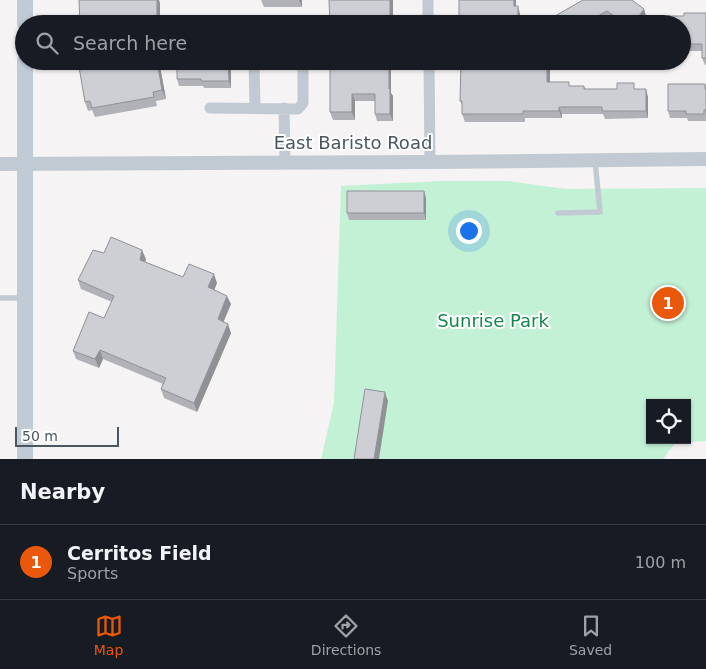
<!DOCTYPE html>
<html lang="en">
<head>
<meta charset="utf-8">
<style>
	:root { --surface:#171b24; --page:#20242c; --text:#f1f3f6; --muted:#9ea1a6; --line:#363941; --accent:#ea580c }
	body { margin:0; font-family:"DejaVu Sans",sans-serif; background:var(--page); color:var(--text) }
	.controls { position:absolute; right:15px; bottom:15px; display:grid; overflow:hidden; border-radius:0px; box-shadow:0 1px 4px #0004 }
	.controls button { width:45px; height:45px; display:grid; place-items:center; padding:0; border:0; border-bottom:1px solid var(--line); background:var(--surface); color:var(--text); font:25px sans-serif }
	.scale { position:absolute; left:15px; bottom:12px; width:104px; box-sizing:border-box; padding-left:5px; border:2px solid #4a5661; border-top:0; font-size:14px; line-height:18px; white-space:nowrap; color:#4a5661; -webkit-text-stroke:4px #fff; paint-order:stroke }
	.you { position:absolute; left:468px; top:230px; width:18px; height:18px; margin:-12px; border:4px solid #fff; border-radius:50%; background:#1a73e8; box-shadow:0 0 0 8px #1a73e833 }
	.badge { display:grid; place-items:center; width:32px; height:32px; border-radius:50%; background:var(--accent); color:#fff; font-size:16px; font-weight:700 }
	.pin { position:absolute; translate:-50% -50%; border:2px solid #fff; box-shadow:0 1px 5px #0006 }
	.list { margin:0; padding:0; list-style:none }
	h2 { display:flex; justify-content:space-between; align-items:center; height:65px; margin:0; padding:0 20px; font-size:21px }
	h2 small { font-size:16px; font-weight:400; color:var(--muted) }
	.list li { display:grid; grid-template-columns:32px 1fr auto; gap:15px; align-items:center; box-sizing:border-box; height:75px; padding:0 20px; border-top:1px solid var(--line) }
	.list b { display:block; font-size:19px; white-space:nowrap }
	.list p { margin:0; font-size:16px; white-space:nowrap; color:var(--muted) }
	.list em { font-size:16px; font-style:normal; color:var(--muted) }
	.icon { flex:none; width:28px; height:28px; fill:none; stroke:currentColor; stroke-width:2; stroke-linecap:round; stroke-linejoin:round }
	.map { position:relative; flex:none; width:706px; height:459px; overflow:hidden }
	.search { position:absolute; background:var(--surface); box-shadow:0 1px 4px #0004; left:15px; right:15px; top:15px; height:55px; display:flex; align-items:center; gap:12px; box-sizing:border-box; padding:0 18px; border-radius:28px; color:var(--muted); font-size:19px }
	.sheet { height:140px; background:var(--surface) }
	nav { display:flex; justify-content:space-around; align-items:center; box-sizing:border-box; height:70px; border-top:1px solid var(--line); background:var(--surface); font-size:14px; color:var(--muted) }
	nav a { display:grid; justify-items:center; gap:2px }
	nav .on { color:var(--accent) }
	.map>svg:first-child { display:block }
	.green { fill:#c3f1d5; fill-rule:evenodd }
	.lines { fill:none; stroke-linecap:round; stroke-linejoin:round }
	.service { stroke:#c1cad2; stroke-width:5.5 }
	.minor { stroke:#c1cad2; stroke-width:11 }
	.tertiary { stroke:#c1cad2; stroke-width:14 }
	.secondary { stroke:#c1cbd6; stroke-width:16 }
	.wall { fill:#b0b2b7 }
	.shaded-wall { fill:#909195 }
	.building { fill:#cdcfd5; stroke:#909195 }
	.labels { text-anchor:middle; stroke-width:4; stroke-linejoin:round; paint-order:stroke }
	.street-label { font-size:18px; fill:#4a5661; stroke:#fff }
	.park-label { font-size:18px; fill:#17864f; stroke:#fff }
</style>
</head>
<body>
<div class="map">
<svg width="706" height="459" viewBox="0 0 706 459">
	<rect width="100%" height="100%" fill="#f5f3f3"/>
	<path class="green" d="M 440,181 L 508,181 L 565,189 L 706,188 L 706,441 L 675,443 L 663,459 L 321,459 L 334,403 L 341,186 ZM 650,403 L 687,403 L 687,440 L 650,440 Z"/>
	<g class="lines">
		<path class="service" d="M 558,213 L 600,212 L 595,160
			M 0,298 L 24,298"/>
		<path class="minor" d="M 428,0 L 428,24
			M 256,24 L 257,21 L 271,21 L 279,24
			M 254,61 L 255,108
			M 429,61 L 430,162
			M 210,108 L 298,109 L 303,103 L 303,61
			M 284,108 L 285,162"/>
		<path class="tertiary" d="M 0,164 L 430,162 L 706,159"/>
		<path class="secondary" d="M 25,24 L 25,0
			M 25,61 L 25,459"/>
	</g>
	<path class="wall" d="M 261,0 L 302,0 L 302,7 L 264,7 Z
		M 583,0 L 644,9 L 646,16 L 641,24 L 618,24 L 610,18 L 599,24 L 558,24 L 555,16 Z
		M 706,13 L 706,65 L 705,65 L 702,58 L 702,51 L 682,51 L 682,24 L 684,16 Z
		M 159,61 L 166,99 L 156,101 L 157,106 L 95,117 L 92,110 L 88,111 L 85,102 L 83,67 Z
		M 231,61 L 231,88 L 204,88 L 203,86 L 179,86 L 177,79 Z
		M 391,61 L 391,93 L 393,96 L 393,121 L 377,121 L 375,114 L 375,101 L 355,101 L 355,120 L 333,120 L 330,112 Z
		M 460,61 L 560,61 L 550,62 L 550,82 L 570,86 L 584,86 L 585,89 L 636,89 L 648,97 L 648,118 L 605,119 L 603,114 L 562,114 L 562,118 L 525,118 L 525,122 L 465,122 L 462,114 L 462,105 L 460,101 L 461,63 Z
		M 659,61 L 672,61 L 672,63 L 659,63 Z
		M 705,84 L 706,86 L 706,121 L 688,121 L 687,118 L 670,118 L 668,111 Z
		M 426,198 L 426,220 L 349,220 L 347,213 Z
		M 104,253 L 146,259 L 145,262 L 183,277 L 217,283 L 214,290 L 231,304 L 223,322 L 231,333 L 197,412 L 164,398 L 161,389 L 163,384 L 103,359 L 99,368 L 76,359 L 73,351 L 104,318 L 112,302 L 81,289 L 78,280 Z"/>
	<path class="shaded-wall" d="M 157,0 L 159,0 L 160,3 L 160,24 L 157,24 Z
		M 299,0 L 302,0 L 302,7 Z
		M 390,0 L 393,0 L 393,24 L 390,24 Z
		M 514,0 L 516,0 L 516,14 L 514,6 Z
		M 518,6 L 520,14 L 520,24 L 518,21 Z
		M 644,9 L 646,16 L 641,24 L 633,24 Z
		M 157,61 L 159,61 L 166,99 L 162,90 Z
		M 228,61 L 231,61 L 231,88 L 229,81 Z
		M 389,61 L 391,61 L 391,93 L 393,96 L 393,121 L 390,114 L 389,89 Z
		M 547,61 L 550,61 L 550,89 L 547,82 Z
		M 646,89 L 648,97 L 648,118 L 646,111 Z
		M 352,94 L 355,101 L 355,120 L 352,112 Z
		M 559,107 L 562,114 L 562,118 L 559,111 Z
		M 424,191 L 426,198 L 426,220 L 424,213 Z
		M 142,250 L 146,259 L 143,269 L 140,260 Z
		M 214,274 L 217,283 L 212,296 L 208,287 Z
		M 227,296 L 231,304 L 221,328 L 218,319 Z
		M 228,324 L 231,333 L 197,412 L 194,403 Z
		M 100,350 L 103,359 L 99,368 L 95,359 Z
		M 385,392 L 388,401 L 379,459 L 374,459 Z"/>
	<path class="building" d="M 79,0 L 157,0 L 157,24 L 80,24 Z
		M 329,0 L 390,0 L 390,24 L 330,24 Z
		M 459,0 L 514,0 L 514,6 L 518,6 L 518,21 L 523,21 L 523,24 L 459,24 Z
		M 583,0 L 632,0 L 644,9 L 633,24 L 625,24 L 607,11 L 583,24 L 560,24 L 555,16 Z
		M 684,13 L 706,13 L 706,58 L 702,58 L 702,44 L 682,44 L 682,24 L 668,24 L 668,16 L 684,16 Z
		M 82,61 L 157,61 L 162,90 L 153,92 L 154,97 L 92,108 L 90,101 L 85,102 L 79,67 L 83,67 Z
		M 177,61 L 228,61 L 229,81 L 201,81 L 201,79 L 177,79 Z
		M 330,61 L 389,61 L 389,89 L 390,89 L 390,114 L 375,114 L 375,94 L 352,94 L 352,112 L 330,112 Z
		M 461,61 L 547,61 L 547,82 L 569,82 L 569,86 L 584,86 L 584,89 L 617,89 L 617,83 L 634,83 L 634,89 L 646,89 L 646,111 L 602,111 L 602,107 L 559,107 L 559,111 L 523,111 L 523,114 L 462,114 L 462,101 L 460,101 Z
		M 668,84 L 705,84 L 705,89 L 706,89 L 706,110 L 704,110 L 704,114 L 686,114 L 686,111 L 668,111 Z
		M 347,191 L 424,191 L 424,213 L 347,213 Z
		M 111,237 L 142,250 L 140,260 L 183,277 L 189,264 L 214,274 L 208,287 L 227,296 L 218,319 L 228,324 L 194,403 L 161,389 L 166,378 L 100,350 L 95,359 L 73,351 L 89,312 L 104,318 L 114,296 L 78,280 L 93,250 L 104,253 Z
		M 365,389 L 385,392 L 374,459 L 354,459 Z"/>
	<g class="labels">
		<g class="street-label">
			<text x="353" y="149">East Baristo Road</text>
		</g>
		<g class="park-label">
			<text x="493" y="327">Sunrise Park</text>
		</g>
	</g>
</svg>
<div class="controls">
<button><svg class="icon" aria-label="locate" viewBox="0 0 24 24"><circle cx="12" cy="12" r="6"/><path d="M12 2v4M12 18v4M2 12h4M18 12h4"/></svg></button>
</div>
<div class="scale">50 m</div>
<div class="you"></div>
<div class="pin badge" style="left:668px;top:303px">1</div>
<div class="search"><svg class="icon" aria-label="search" viewBox="0 0 24 24"><circle cx="10" cy="10" r="6"/><path d="M15 15l6 6"/></svg>Search here</div>
</div>
<section class="sheet">
<h2>Nearby<small></small></h2>
<ul class="list">
<li><span class="badge">1</span><div><b>Cerritos Field</b><p>Sports</p></div><em>100 m</em></li>
</ul>
</section>
<nav>
<a class="on"><svg class="icon" aria-label="map" viewBox="0 0 24 24"><path d="M3 6l6-2 6 2 6-2v14l-6 2-6-2-6 2zM9 4v14M15 6v14"/></svg>Map</a>
<a><svg class="icon" aria-label="directions" viewBox="0 0 24 24"><path d="M12 3l9 9-9 9-9-9zM9 14v-3h6M13 9l2 2-2 2"/></svg>Directions</a>
<a><svg class="icon" aria-label="saved" viewBox="0 0 24 24"><path d="M7 4h10v16l-5-4-5 4z"/></svg>Saved</a>
</nav>
</body>
</html>
